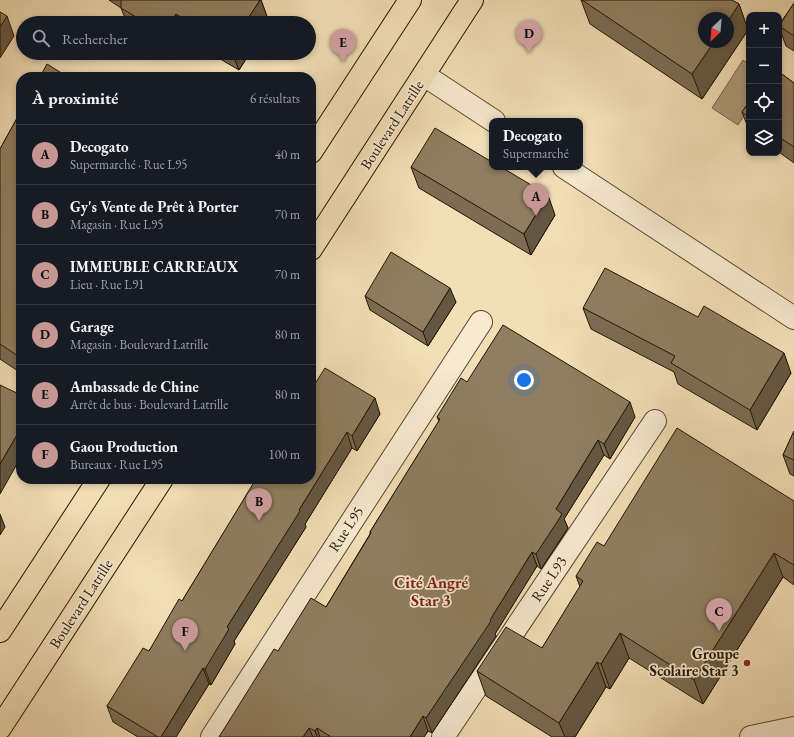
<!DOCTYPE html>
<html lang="fr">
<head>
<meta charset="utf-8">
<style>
	:root { --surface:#171b24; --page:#242831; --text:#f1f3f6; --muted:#9ea1a6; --line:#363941; --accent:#c59692 }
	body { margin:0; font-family:"EB Garamond",serif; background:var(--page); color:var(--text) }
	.controls { position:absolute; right:12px; top:12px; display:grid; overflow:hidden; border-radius:8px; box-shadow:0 2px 6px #0003 }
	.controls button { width:36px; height:36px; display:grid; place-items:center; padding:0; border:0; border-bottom:1px solid var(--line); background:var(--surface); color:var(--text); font:20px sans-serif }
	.compass { position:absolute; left:698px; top:12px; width:36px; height:36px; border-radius:50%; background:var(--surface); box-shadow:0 2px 6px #0003; rotate:206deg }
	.you { position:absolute; left:524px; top:380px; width:14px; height:14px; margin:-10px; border:3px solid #fff; border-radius:50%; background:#1a73e8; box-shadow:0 0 0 6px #1a73e833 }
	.badge { display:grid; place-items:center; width:26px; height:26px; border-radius:50%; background:var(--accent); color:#111; font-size:13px; font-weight:700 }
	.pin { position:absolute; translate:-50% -33px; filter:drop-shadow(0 1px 2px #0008) }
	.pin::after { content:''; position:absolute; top:21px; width:14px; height:12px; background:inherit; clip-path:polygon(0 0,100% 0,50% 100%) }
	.popup { position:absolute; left:489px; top:118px; width:94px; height:52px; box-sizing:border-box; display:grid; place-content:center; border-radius:8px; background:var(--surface); filter:drop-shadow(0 1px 3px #0005); font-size:13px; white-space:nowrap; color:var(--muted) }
	.popup b { font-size:15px; color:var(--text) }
	.popup::after { content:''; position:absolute; left:50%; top:100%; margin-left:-8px; border:8px solid transparent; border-top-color:var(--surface) }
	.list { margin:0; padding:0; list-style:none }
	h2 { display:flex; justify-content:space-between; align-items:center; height:52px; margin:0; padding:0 16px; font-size:17px }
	h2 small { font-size:13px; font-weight:400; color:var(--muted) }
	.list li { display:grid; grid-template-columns:26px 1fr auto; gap:12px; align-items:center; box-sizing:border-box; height:60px; padding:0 16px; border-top:1px solid var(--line) }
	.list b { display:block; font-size:15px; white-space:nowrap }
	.list p { margin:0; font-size:13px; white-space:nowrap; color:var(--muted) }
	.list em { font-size:13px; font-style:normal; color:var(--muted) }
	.icon { flex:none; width:22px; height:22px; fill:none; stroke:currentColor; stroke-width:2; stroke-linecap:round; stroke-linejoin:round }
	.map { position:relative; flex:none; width:794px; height:737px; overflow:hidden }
	.search { position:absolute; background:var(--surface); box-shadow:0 2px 6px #0003; left:16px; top:16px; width:300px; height:44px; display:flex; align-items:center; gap:10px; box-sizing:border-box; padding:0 14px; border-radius:22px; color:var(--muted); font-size:15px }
	.panel { position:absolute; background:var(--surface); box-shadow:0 2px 6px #0003; left:16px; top:72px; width:300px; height:412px; border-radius:16px }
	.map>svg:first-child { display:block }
	.water { fill:#ac9a79; stroke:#75644a }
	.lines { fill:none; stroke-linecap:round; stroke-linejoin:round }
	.minor-casing { stroke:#564730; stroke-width:24 }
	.major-casing { stroke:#221403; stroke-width:24 }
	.minor { stroke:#f7ead0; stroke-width:22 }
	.major { stroke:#f3dfb6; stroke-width:22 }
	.wall { fill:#7b6c53; stroke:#221403 }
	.shaded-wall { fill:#645843; stroke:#221403 }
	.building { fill:#8f7e60; stroke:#221403 }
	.poi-dot { fill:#8f2418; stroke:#f7ead0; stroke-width:1.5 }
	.labels { text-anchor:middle; stroke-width:3.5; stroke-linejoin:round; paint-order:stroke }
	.street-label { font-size:15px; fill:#221403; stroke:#f7ead0 }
	.poi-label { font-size:15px; font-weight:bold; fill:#221403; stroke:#f7ead0; text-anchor:end }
	.neighbourhood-label { font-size:16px; font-weight:bold; fill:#7a1f14; stroke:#f7ead0 }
</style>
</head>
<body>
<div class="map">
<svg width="794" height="737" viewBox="0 0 794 737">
	<rect width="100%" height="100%" fill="#f3dfb6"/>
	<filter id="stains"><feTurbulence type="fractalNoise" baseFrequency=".005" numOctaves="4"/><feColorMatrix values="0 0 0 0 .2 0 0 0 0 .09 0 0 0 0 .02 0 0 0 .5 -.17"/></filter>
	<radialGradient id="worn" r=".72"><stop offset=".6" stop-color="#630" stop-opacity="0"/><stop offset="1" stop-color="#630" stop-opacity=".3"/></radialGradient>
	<path class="water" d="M 743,60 L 749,64 L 749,108 L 738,125 L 712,108 Z"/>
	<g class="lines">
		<g class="minor-casing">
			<path id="minor" d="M 424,75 L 494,121
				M 564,167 L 794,318
				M 212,737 L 481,322
				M 443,737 L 655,421
				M 751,737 L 794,728"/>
		</g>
		<g class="major-casing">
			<path id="major" d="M 311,152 L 410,0
				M 311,249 L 472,0
				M 0,631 L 99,479
				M 0,728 L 162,479"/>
		</g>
		<use href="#minor" class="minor"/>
		<use href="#major" class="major"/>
	</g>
	<path class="wall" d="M 109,0 L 261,0 L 269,22 L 269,23 L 127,23 L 121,8 Z
		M 581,0 L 732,0 L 739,4 L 748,30 L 702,99 L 590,24 Z
		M 794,3 L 794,51 L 786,46 L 779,27 L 779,25 Z
		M 165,53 L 174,53 L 172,57 Z
		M 210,53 L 250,53 L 239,70 Z
		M 779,72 L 794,83 L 794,163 L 779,152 Z
		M 749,102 L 749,130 L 742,112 Z
		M 21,111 L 21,373 L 0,359 L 0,149 Z
		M 411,167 L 555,215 L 531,255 L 419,188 Z
		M 365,296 L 456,302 L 428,346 L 370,310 Z
		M 583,308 L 791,373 L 757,430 L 678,384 L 674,372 L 591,329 Z
		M 467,382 L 635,417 L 610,459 L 604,455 L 564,519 L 568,528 L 565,533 L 541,569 L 537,566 L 495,634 L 496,636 L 432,733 L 428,731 L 424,737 L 219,737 L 278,651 L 326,607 L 370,534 L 370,532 L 439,421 L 437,417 Z
		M 311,390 L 380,414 L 357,451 L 352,448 L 305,524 L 306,527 L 234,641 L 235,644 L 211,685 L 209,684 L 176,737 L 138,737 L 113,722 L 107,706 L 149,651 L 182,601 Z
		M 794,431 L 794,476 L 790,474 L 783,455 Z
		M 794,501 L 794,585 L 783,577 L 703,704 L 629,658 L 610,689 L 606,687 L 575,737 L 552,737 L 486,696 L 477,671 L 542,648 L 580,587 L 576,576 L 604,546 Z"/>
	<path class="shaded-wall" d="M 260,0 L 261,0 L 269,22 L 269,23 L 245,23 Z
		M 739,4 L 748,30 L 702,99 L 692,74 L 714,42 L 728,42 L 728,21 Z
		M 176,14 L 180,23 L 170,23 Z
		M 7,16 L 14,36 L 0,58 L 0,27 Z
		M 170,53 L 174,53 L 172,57 Z
		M 232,53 L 250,53 L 239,70 Z
		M 548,195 L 555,215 L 531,255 L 524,234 Z
		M 450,288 L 456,302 L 428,346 L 423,332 Z
		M 784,353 L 791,373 L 757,430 L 750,410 Z
		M 375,398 L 380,414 L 357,451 L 352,436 Z
		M 630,402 L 635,417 L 610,459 L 604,444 Z
		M 21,428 L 21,457 L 0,494 L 0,464 Z
		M 347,432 L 352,448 L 305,524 L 306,527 L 234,641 L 235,644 L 211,685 L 205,669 L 227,627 Z
		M 598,440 L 604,455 L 564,519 L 568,528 L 541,569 L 536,554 L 556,509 Z
		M 0,514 L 5,527 L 0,535 Z
		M 532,552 L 537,566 L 495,634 L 496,636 L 432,733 L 426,718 L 490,620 Z
		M 774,553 L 783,577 L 703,704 L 694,680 Z
		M 620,633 L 629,658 L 610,689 L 601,664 Z
		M 597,662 L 606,687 L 575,737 L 565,737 L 559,723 Z
		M 203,668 L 209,684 L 176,737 L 161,737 Z
		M 423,716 L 428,731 L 424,737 L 410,737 Z
		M 309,728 L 313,737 L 303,737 Z
		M 317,728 L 320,737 L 317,737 L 315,731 Z"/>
	<path class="building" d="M 121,0 L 260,0 L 245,23 L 191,23 L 176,14 L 170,23 L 146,23 L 121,8 Z
		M 582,0 L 732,0 L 739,4 L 728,21 L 728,18 L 704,18 L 704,42 L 714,42 L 692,74 Z
		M 794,3 L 794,36 L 779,26 Z
		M 0,12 L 7,16 L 0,27 Z
		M 47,64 L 68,77 L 40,77 Z
		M 779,72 L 794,83 L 794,147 L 779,137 Z
		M 749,102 L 749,117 L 742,112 Z
		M 21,111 L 21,358 L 0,344 L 0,149 Z
		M 435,128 L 492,162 L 492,167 L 501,167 L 548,195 L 524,234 L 411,167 Z
		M 391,252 L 450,288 L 423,332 L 365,296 Z
		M 605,268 L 698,317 L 704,306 L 784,353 L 750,410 L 671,363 L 675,356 L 583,308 Z
		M 503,325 L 630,402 L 604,444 L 598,440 L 556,509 L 562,514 L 559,519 L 536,554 L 532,552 L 490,620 L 491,621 L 426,718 L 423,716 L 410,737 L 331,737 L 317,728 L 315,731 L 309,728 L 303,737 L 219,737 L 274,649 L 278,651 L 311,598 L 326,607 L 371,533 L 370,532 L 440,419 L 437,417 L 461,378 L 467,382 Z
		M 325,368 L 375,398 L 352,436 L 347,432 L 299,510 L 300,511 L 227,627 L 229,629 L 205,669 L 203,668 L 161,737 L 158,737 L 107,706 L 143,648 L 149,651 L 179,599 L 182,601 L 256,479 L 311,479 L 311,390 Z
		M 0,385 L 21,395 L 21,428 L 0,464 Z
		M 677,428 L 794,501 L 794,565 L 774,553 L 694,680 L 620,633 L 601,664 L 597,662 L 559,723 L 477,671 L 506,627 L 542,648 L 583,581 L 576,576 L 597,542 L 604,546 Z
		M 794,431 L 794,460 L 783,455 Z"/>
	<circle class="poi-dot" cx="747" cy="663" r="4"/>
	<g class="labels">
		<g class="street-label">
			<text transform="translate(392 125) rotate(-57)" y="5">Boulevard Latrille</text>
			<text transform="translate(346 529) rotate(-57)" y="5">Rue L95</text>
			<text transform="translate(549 579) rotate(-56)" y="5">Rue L93</text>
			<text transform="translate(81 604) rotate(-57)" y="5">Boulevard Latrille</text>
		</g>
		<g class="poi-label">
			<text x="739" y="659">Groupe<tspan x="739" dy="17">Scolaire Star 3</tspan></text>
		</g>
		<g class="neighbourhood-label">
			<text x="431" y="588">Cité Angré<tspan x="431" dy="18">Star 3</tspan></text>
		</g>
	</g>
	<rect width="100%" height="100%" filter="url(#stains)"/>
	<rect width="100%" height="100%" fill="url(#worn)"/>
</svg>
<div class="controls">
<button>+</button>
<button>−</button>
<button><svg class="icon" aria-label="locate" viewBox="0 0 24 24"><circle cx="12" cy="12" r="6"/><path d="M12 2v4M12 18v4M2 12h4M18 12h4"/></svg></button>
<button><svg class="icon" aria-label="layers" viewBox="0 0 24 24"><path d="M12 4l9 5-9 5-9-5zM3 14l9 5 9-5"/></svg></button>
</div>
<svg class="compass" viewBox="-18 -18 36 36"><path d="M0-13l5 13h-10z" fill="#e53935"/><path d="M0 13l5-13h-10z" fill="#9ea1a6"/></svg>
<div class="you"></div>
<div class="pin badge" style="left:536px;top:216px">A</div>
<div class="popup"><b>Decogato</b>Supermarché</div>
<div class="pin badge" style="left:259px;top:521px">B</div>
<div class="pin badge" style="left:719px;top:631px">C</div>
<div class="pin badge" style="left:529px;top:53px">D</div>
<div class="pin badge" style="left:343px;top:62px">E</div>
<div class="pin badge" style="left:185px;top:651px">F</div>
<div class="search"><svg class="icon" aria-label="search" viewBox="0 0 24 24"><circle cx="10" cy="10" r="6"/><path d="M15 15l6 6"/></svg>Rechercher</div>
<section class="panel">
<h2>À proximité<small>6 résultats</small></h2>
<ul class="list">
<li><span class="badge">A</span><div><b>Decogato</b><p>Supermarché · Rue L95</p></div><em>40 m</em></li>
<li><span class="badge">B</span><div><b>Gy's Vente de Prêt à Porter</b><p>Magasin · Rue L95</p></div><em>70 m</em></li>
<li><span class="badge">C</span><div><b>IMMEUBLE CARREAUX</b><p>Lieu · Rue L91</p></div><em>70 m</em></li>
<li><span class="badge">D</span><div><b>Garage</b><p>Magasin · Boulevard Latrille</p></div><em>80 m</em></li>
<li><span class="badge">E</span><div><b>Ambassade de Chine</b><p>Arrêt de bus · Boulevard Latrille</p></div><em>80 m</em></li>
<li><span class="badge">F</span><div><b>Gaou Production</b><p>Bureaux · Rue L95</p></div><em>100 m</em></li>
</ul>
</section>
</div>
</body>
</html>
